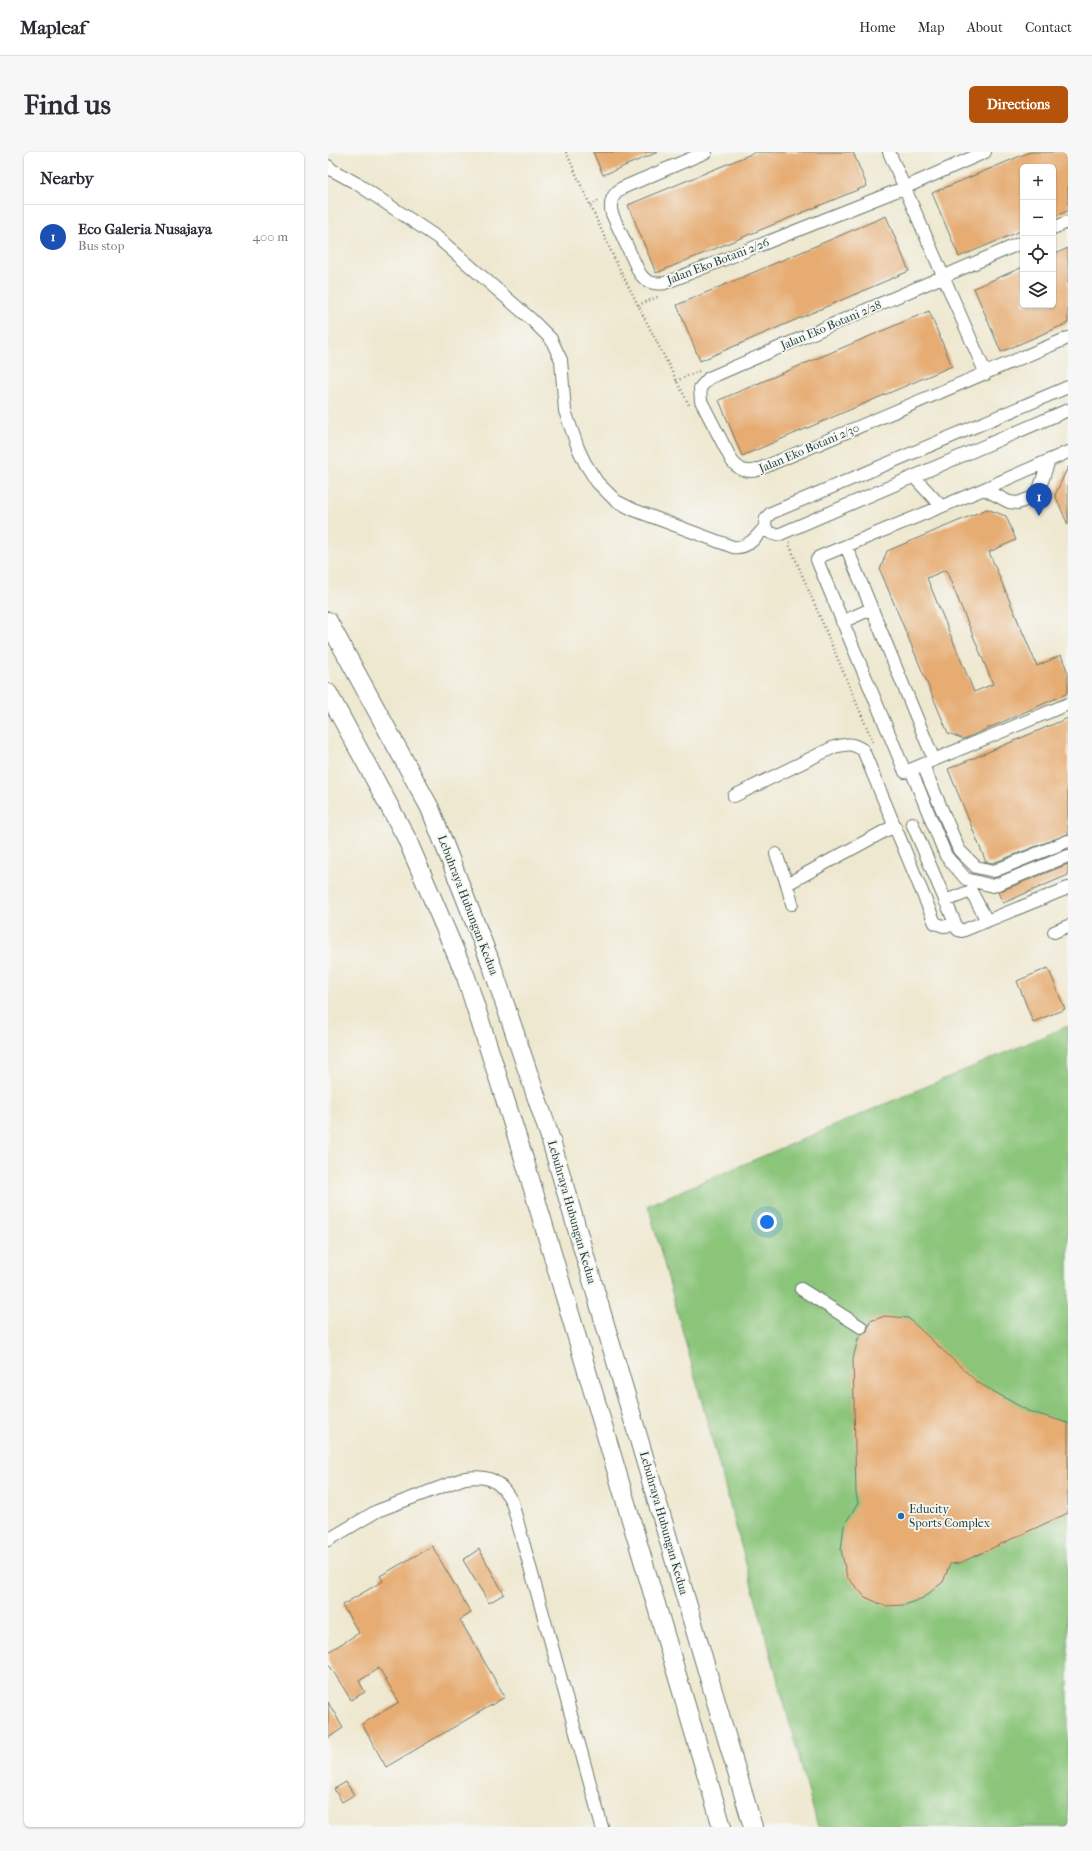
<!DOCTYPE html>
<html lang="en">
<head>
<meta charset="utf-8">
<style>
	:root { --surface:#fff; --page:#f7f7f7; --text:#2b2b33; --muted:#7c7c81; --line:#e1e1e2; --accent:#b45309 }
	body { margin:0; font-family:"IM FELL French Canon",serif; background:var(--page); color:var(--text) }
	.controls { position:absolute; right:12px; top:12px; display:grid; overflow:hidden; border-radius:6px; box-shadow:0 1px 3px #0004 }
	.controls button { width:36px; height:36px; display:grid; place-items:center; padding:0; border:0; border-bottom:1px solid var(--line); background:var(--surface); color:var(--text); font:20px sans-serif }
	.you { position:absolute; left:439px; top:1070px; width:14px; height:14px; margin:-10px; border:3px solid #fff; border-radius:50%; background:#1a73e8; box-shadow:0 0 0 6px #1a73e833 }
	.badge { display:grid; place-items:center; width:26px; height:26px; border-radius:50%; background:var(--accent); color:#fff; font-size:13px; font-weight:700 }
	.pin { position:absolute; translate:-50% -33px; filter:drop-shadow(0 1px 2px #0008) }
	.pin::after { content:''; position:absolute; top:21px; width:14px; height:12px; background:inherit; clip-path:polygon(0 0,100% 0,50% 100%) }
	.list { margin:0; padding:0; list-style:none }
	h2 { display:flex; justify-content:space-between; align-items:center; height:52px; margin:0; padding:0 16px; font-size:17px }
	h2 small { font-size:13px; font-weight:400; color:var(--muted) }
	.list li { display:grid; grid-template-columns:26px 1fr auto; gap:12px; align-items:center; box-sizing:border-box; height:64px; padding:0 16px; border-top:1px solid var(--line) }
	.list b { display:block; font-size:15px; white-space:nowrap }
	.list p { margin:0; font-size:13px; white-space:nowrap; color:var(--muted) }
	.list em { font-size:13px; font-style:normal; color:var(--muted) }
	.icon { flex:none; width:22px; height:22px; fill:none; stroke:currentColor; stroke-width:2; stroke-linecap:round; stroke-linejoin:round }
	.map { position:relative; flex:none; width:740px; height:1675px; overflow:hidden; border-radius:6px }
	header { display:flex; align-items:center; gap:24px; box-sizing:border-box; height:56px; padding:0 20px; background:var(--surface); border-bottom:1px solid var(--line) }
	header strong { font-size:19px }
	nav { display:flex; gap:22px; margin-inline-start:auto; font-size:14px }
	.intro { display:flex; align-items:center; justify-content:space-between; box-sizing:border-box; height:96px; padding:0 24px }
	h1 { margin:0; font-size:28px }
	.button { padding:10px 18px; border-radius:6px; background:var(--accent); color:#fff; font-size:14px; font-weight:700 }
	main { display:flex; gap:24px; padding:0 24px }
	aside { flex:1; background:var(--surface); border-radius:6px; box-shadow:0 1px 3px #0004 }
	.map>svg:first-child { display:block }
	.green { fill:#8bc57a; stroke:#558157 }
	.building { fill:#e6ac72; fill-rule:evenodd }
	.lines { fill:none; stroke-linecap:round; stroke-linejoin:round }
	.minor-casing { stroke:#68796b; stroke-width:14 }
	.highway-casing { stroke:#68796b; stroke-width:20 }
	.path { stroke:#68796b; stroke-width:2.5; stroke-dasharray:1 3; stroke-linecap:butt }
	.minor { stroke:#fff; stroke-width:12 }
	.highway { stroke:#fff; stroke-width:18 }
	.poi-dot { fill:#1f6fb2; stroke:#f6f6f2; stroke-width:1.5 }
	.labels { text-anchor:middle; stroke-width:3.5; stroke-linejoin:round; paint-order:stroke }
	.street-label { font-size:12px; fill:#1f3d34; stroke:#f6f6f2 }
	.poi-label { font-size:12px; fill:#1f3d34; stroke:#f6f6f2; text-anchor:start }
</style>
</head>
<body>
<header>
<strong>Mapleaf</strong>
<nav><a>Home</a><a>Map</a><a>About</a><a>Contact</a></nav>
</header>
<div class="intro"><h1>Find us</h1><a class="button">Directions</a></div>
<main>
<aside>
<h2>Nearby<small></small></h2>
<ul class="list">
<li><span class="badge" style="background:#1a4fb4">1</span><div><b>Eco Galeria Nusajaya</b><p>Bus stop</p></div><em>400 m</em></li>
</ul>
</aside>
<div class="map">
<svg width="740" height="1675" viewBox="0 0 740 1675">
	<rect width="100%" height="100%" fill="#f6f6f2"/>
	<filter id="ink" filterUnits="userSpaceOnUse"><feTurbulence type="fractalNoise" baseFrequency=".025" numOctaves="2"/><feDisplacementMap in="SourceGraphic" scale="8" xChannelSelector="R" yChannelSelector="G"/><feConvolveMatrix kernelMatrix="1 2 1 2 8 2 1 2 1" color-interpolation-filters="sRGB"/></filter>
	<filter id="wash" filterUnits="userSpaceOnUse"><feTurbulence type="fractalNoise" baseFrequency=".012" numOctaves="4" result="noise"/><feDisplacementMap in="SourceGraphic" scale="16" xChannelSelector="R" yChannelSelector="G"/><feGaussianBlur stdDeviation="0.9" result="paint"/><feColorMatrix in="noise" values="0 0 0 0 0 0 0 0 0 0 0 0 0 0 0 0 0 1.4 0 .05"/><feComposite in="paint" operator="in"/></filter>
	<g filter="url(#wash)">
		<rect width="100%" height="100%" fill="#efe8d0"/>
		<path class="green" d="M 740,874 L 740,1675 L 490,1675 L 320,1053 Z"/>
		<g id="blocks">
			<path class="building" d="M 265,0 L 330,0 L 275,23 Z
				M 428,0 L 525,0 L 539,34 L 328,121 L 300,53 Z
				M 702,0 L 740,0 L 740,59 L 725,65 L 725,15 L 695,15 L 695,78 L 631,105 L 604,41 Z
				M 558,64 L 581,119 L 372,209 L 349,153 Z
				M 740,96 L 740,171 L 673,200 L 646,136 L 695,115 L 695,153 L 725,153 L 725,103 Z
				M 601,159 L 624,214 L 414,304 L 391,248 Z
				M 740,315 L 740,373 L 727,343 Z
				M 659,357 L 678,364 L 688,388 L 661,400 L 709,514 L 733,503 L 740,521 L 740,538 L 738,542 L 636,587 L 620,581 L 552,418 L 559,399 ZM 618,418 L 665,532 L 646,540 L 599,426 Z
				M 740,566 L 740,682 L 665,711 L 658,710 L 620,617 Z
				M 740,712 L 740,723 L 675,751 L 670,740 Z
				M 720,816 L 737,857 L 705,870 L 689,829 Z
				M 557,1164 L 580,1166 L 649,1230 L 700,1259 L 740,1271 L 740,1361 L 632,1411 L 622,1412 L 615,1430 L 595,1446 L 576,1453 L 557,1454 L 537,1445 L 519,1425 L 513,1398 L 516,1373 L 530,1351 L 528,1342 L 525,1207 L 530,1187 L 533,1182 L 539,1179 L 542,1169 Z
				M 104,1394 L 143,1461 L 132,1468 L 177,1545 L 58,1615 L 34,1572 L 71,1550 L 51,1516 L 31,1529 L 37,1540 L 23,1548 L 0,1511 L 0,1500 L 31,1481 L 14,1453 L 55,1429 L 52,1424 Z
				M 151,1397 L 176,1442 L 161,1451 L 135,1408 Z
				M 0,1550 L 15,1576 L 0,1586 Z
				M 18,1630 L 26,1643 L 14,1650 L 6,1637 Z"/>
		</g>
	</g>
	<g filter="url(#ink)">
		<use href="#blocks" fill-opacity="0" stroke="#68796b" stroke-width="1"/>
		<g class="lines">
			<g class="minor-casing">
				<path id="minor" d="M 378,0 L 294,36 C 284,43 281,50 284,62 L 311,120 C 317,130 325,133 337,131 L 578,35 L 657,0
					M 561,0 L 658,222
					M 0,14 L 4,18 L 28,31 L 110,86 L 204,168 L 223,187 L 233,208 L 237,259 L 250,296 L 257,311 L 269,330 L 288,349 L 306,358 L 405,395 C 420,397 428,385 437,375
					M 725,76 L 740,70
					M 695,90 L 381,226 L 372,236 L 373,249 L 404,309 C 411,318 418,321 429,318 L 740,186
					M 740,235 L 443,361 L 438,366 C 435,376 440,382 450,383 L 740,258
					M 740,300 L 656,337 L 491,405 L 489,408 L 577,620 L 740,552
					M 586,325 L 613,354
					M 656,337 L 681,350 L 690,351 L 705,345 L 711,338 L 721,308
					M 518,394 L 606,608
					M 514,470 L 543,457
					M 595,613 L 631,698 L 648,715 L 666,719 L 740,689
					M 583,618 L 618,704 L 638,727 L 665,734 L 740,704
					M 406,644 L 506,595 C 519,592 523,590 535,598 L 607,771 L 615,774 L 627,773
					M 584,671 L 630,778 L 634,779 L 740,736
					M 448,702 L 459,732 L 464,752
					M 459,732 L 566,674
					M 617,749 L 643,739 L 659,769
					M 726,780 L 740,774
					M 473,1137 L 533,1175
					M 0,1388 L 49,1359 L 137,1326 C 161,1323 172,1328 184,1350 L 274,1675"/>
			</g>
			<g class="highway-casing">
				<path id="highway" d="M 0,469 L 102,656 L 164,814 L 221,982 L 425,1675
					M 0,541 L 78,685 L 138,825 L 197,1010 L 394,1675"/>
			</g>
			<path class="path" d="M 238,0 L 287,108 L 361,253
				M 262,53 L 272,48
				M 310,153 L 332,144
				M 348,229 L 371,219
				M 462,390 L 461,392 L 545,590"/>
			<use href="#minor" class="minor"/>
			<use href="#highway" class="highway"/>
		</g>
	</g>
	<circle class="poi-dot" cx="573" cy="1364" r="4"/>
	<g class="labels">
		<g class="street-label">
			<text transform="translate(390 109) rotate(-21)" y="4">Jalan Eko Botani 2/26</text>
			<text transform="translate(503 173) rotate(-23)" y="4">Jalan Eko Botani 2/28</text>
			<text transform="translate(481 296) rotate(-23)" y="4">Jalan Eko Botani 2/30</text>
			<text transform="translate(140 753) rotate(69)" y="4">Lebuhraya Hubungan Kedua</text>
			<text transform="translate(244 1060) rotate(74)" y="4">Lebuhraya Hubungan Kedua</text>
			<text transform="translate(336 1371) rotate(74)" y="4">Lebuhraya Hubungan Kedua</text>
		</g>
		<g class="poi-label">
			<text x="581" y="1361">Educity<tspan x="581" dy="14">Sports Complex</tspan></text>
		</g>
	</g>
</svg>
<div class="controls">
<button>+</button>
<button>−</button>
<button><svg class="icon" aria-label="locate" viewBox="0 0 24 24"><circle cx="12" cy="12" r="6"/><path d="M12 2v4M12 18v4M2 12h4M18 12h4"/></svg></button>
<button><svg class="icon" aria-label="layers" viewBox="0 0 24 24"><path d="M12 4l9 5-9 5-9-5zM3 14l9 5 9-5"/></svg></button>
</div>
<div class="you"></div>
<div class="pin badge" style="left:711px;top:364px;background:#1a4fb4">1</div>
</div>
</main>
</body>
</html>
